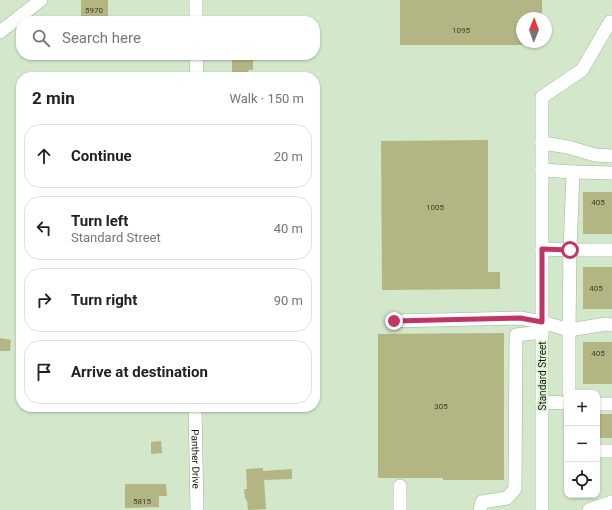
<!DOCTYPE html>
<html lang="en">
<head>
<meta charset="utf-8">
<style>
	:root { --surface:#fff; --page:#f6f6f6; --text:#202124; --muted:#757577; --line:#e0e0e0 }
	body { margin:0; font-family:Roboto,sans-serif; background:var(--page); color:var(--text) }
	.controls { position:absolute; right:12px; bottom:12px; display:grid; overflow:hidden; border-radius:8px; box-shadow:0 1px 3px #0004 }
	.controls button { width:36px; height:36px; display:grid; place-items:center; padding:0; border:0; border-bottom:1px solid var(--line); background:var(--surface); color:var(--text); font:20px sans-serif }
	.compass { position:absolute; left:516px; top:12px; width:36px; height:36px; border-radius:50%; background:var(--surface); box-shadow:0 1px 3px #0004; rotate:1deg }
	.stop { position:absolute; width:12px; height:12px; margin:-9px; border:3px solid #c13464; border-radius:50%; background:#fff }
	.stop.end { background:#c13464; border-color:#fff; box-shadow:0 1px 4px #0008 }
	.list { margin:0; padding:0; list-style:none }
	h2 { display:flex; justify-content:space-between; align-items:center; height:52px; margin:0; padding:0 16px; font-size:17px }
	h2 small { font-size:13px; font-weight:400; color:var(--muted) }
	.list li { display:grid; grid-template-columns:26px 1fr auto; gap:12px; align-items:center; box-sizing:border-box; height:64px; margin:0 8px 8px; padding:0 8px; border:1px solid var(--line); border-radius:16px }
	.list b { display:block; font-size:15px; white-space:nowrap }
	.list p { margin:0; font-size:13px; white-space:nowrap; color:var(--muted) }
	.list em { font-size:13px; font-style:normal; color:var(--muted) }
	.icon { flex:none; width:22px; height:22px; fill:none; stroke:currentColor; stroke-width:2; stroke-linecap:round; stroke-linejoin:round }
	.map { position:relative; flex:none; width:612px; height:510px; overflow:hidden }
	.search { position:absolute; background:var(--surface); box-shadow:0 1px 3px #0004; left:16px; top:16px; width:304px; height:44px; display:flex; align-items:center; gap:10px; box-sizing:border-box; padding:0 14px; border-radius:16px; color:var(--muted); font-size:15px }
	.panel { position:absolute; background:var(--surface); box-shadow:0 1px 3px #0004; left:16px; top:72px; width:304px; height:340px; border-radius:16px }
	.map>svg:first-child { display:block }
	.building { fill:#b3b583 }
	.lines { fill:none; stroke-linecap:round; stroke-linejoin:round }
	.minor-casing { stroke:#a1b599; stroke-width:14 }
	.minor { stroke:#fff; stroke-width:13 }
	.route { stroke:#c13464; stroke-width:5 }
	.labels { text-anchor:middle; stroke-width:4; stroke-linejoin:round; paint-order:stroke }
	.number-label { font-size:8px; fill:#3b412d }
	.street-label { font-size:10px; fill:#131a10; stroke:#e0f5d7 }
</style>
</head>
<body>
<div class="map">
<svg width="612" height="510" viewBox="0 0 612 510">
	<rect width="100%" height="100%" fill="#d3e7ca"/>
	<path class="building" d="M 81,0 L 108,0 L 108,20 L 81,19 Z
		M 400,0 L 542,0 L 542,18 L 522,18 L 522,45 L 400,45 Z
		M 236,55 L 249,55 L 250,60 L 253,60 L 253,70 L 248,70 L 249,74 L 232,74 L 232,57 L 236,57 Z
		M 488,140 L 488,272 L 500,272 L 500,289 L 382,290 L 381,141 Z
		M 583,192 L 612,192 L 612,234 L 583,234 Z
		M 583,267 L 612,267 L 612,309 L 583,309 Z
		M 504,333 L 504,480 L 443,480 L 443,478 L 378,478 L 378,334 Z
		M 0,338 L 11,340 L 10,351 L 0,351 Z
		M 583,342 L 612,342 L 612,384 L 583,384 Z
		M 597,414 L 612,414 L 612,438 L 597,438 Z
		M 161,441 L 162,453 L 151,454 L 151,442 Z
		M 263,468 L 263,471 L 292,469 L 292,479 L 264,480 L 266,509 L 248,510 L 247,501 L 245,498 L 244,489 L 247,489 L 246,469 Z
		M 125,484 L 166,484 L 167,496 L 159,496 L 159,507 L 125,508 Z"/>
	<g class="lines">
		<g class="minor-casing">
			<g id="minor">
				<path d="M 196,0 L 196,21"/>
				<path d="M 0,32 L 41,0"/>
				<path d="M 196,55 L 197,77"/>
				<path d="M 542,143 L 568,147 L 595,155 L 612,156"/>
				<path d="M 542,170 L 573,172 L 570,250 L 612,250"/>
				<path d="M 573,172 L 612,173"/>
				<path d="M 542,249 L 570,250 L 569,330 L 606,324 L 612,325"/>
				<path d="M 394,321 L 520,318 L 542,322 L 569,330 L 569,393"/>
				<path d="M 542,402 L 567,403"/>
				<path d="M 597,404 L 612,404"/>
				<path id="s1" d="M 195,407 L 197,510"/>
				<path d="M 597,451 L 612,451"/>
				<path d="M 400,510 L 400,486"/>
				<path d="M 480,510 L 482,502 L 507,498 L 515,489 L 516,335 L 542,332"/>
				<path d="M 542,510 L 542,97 L 582,70 L 610,22 L 612,22"/>
				<path d="M 589,510 L 612,502"/>
			</g>
		</g>
		<use href="#minor" class="minor"/>
	</g>
	<g class="lines">
		<path class="route" d="M 394,321 L 520,318 L 542,322 L 542,249 L 570,250"/>
	</g>
	<g class="labels">
		<g class="number-label">
			<text x="94" y="13">5970</text>
			<text x="461" y="33">1095</text>
			<text x="598" y="205">405</text>
			<text x="435" y="210">1005</text>
			<text x="596" y="291">405</text>
			<text x="598" y="356">405</text>
			<text x="441" y="409">305</text>
			<text x="142" y="504">5815</text>
		</g>
		<g class="street-label">
			<text transform="translate(542 376) rotate(-90)" y="4">Standard Street</text>
			<text dy="4" stroke="none"><textPath href="#s1" startOffset="52">Panther Drive</textPath></text>
		</g>
	</g>
</svg>
<div class="controls">
<button>+</button>
<button>−</button>
<button><svg class="icon" aria-label="locate" viewBox="0 0 24 24"><circle cx="12" cy="12" r="6"/><path d="M12 2v4M12 18v4M2 12h4M18 12h4"/></svg></button>
</div>
<svg class="compass" viewBox="-18 -18 36 36"><path d="M0-13l5 13h-10z" fill="#e53935"/><path d="M0 13l5-13h-10z" fill="#757577"/></svg>
<div class="stop" style="left:570px;top:250px"></div>
<div class="stop end" style="left:394px;top:321px"></div>
<div class="search"><svg class="icon" aria-label="search" viewBox="0 0 24 24"><circle cx="10" cy="10" r="6"/><path d="M15 15l6 6"/></svg>Search here</div>
<section class="panel">
<h2>2 min<small>Walk · 150 m</small></h2>
<ul class="list">
<li><svg class="icon" aria-label="ahead" viewBox="0 0 24 24"><path d="M12 20V5M6 11l6-6 6 6"/></svg><div><b>Continue</b></div><em>20 m</em></li>
<li><svg class="icon" aria-label="left" viewBox="0 0 24 24"><path d="M17 20v-9H6M10 6l-5 5 5 5"/></svg><div><b>Turn left</b><p>Standard Street</p></div><em>40 m</em></li>
<li><svg class="icon" aria-label="right" viewBox="0 0 24 24"><path d="M7 20v-9h11M14 6l5 5-5 5"/></svg><div><b>Turn right</b></div><em>90 m</em></li>
<li><svg class="icon" aria-label="arrive" viewBox="0 0 24 24"><path d="M6 21V4h12l-3 4 3 4H6"/></svg><div><b>Arrive at destination</b></div></li>
</ul>
</section>
</div>
</body>
</html>
